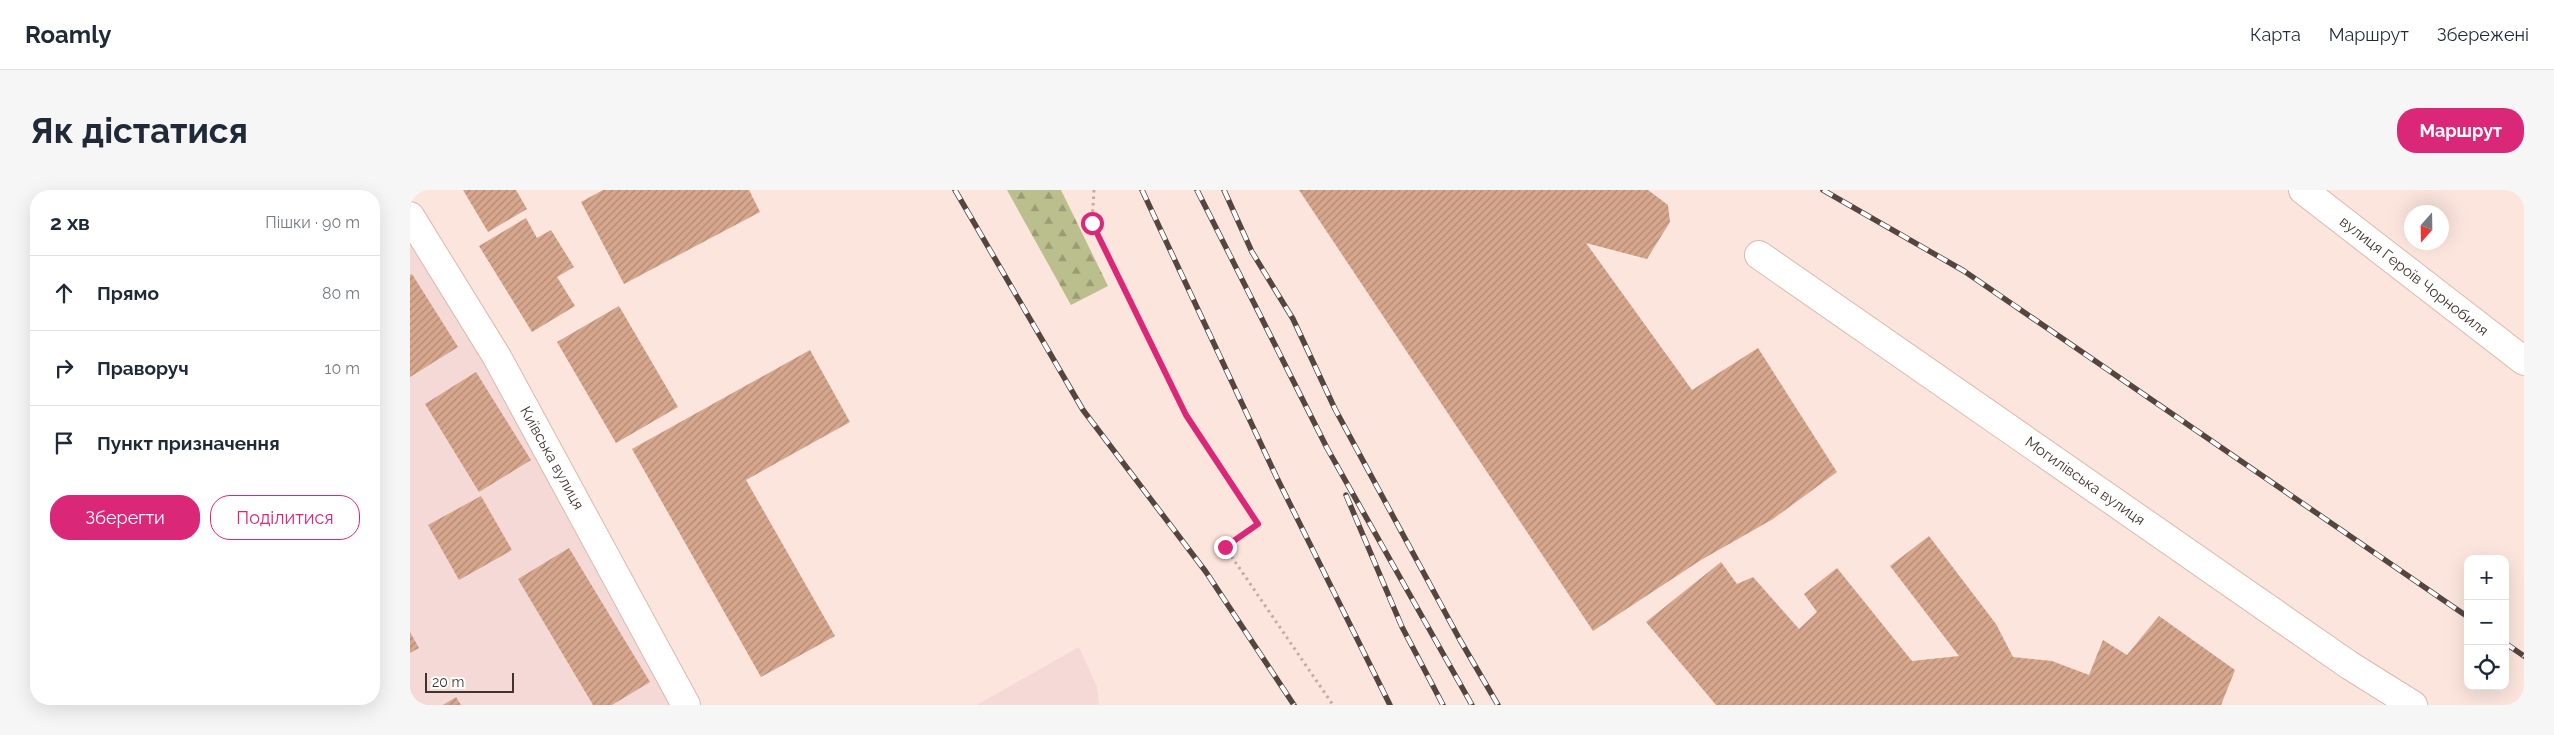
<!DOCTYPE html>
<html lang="uk">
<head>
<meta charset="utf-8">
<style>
	:root { --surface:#fff; --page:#f6f6f7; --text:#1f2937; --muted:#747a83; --line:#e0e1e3; --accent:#db2777 }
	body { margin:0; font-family:Raleway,sans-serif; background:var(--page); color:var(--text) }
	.controls { position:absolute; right:15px; bottom:15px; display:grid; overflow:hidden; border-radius:10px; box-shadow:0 5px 20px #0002 }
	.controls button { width:45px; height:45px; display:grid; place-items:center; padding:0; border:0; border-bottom:1px solid var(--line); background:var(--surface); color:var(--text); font:25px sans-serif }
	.compass { position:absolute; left:1994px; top:15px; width:45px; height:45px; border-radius:50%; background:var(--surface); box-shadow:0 5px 20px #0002; rotate:200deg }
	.scale { position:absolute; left:15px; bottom:12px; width:89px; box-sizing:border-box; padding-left:5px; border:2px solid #41332e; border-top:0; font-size:14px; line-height:18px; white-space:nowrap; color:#41332e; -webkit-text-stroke:4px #fff; paint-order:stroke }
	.stop { position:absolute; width:15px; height:15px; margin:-11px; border:4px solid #db2777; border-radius:50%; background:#fff }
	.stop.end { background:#db2777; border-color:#fff; box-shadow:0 1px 5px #0008 }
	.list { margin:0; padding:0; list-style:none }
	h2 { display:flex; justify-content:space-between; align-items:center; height:65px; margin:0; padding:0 20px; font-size:21px }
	h2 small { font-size:16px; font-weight:400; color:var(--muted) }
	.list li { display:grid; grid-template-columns:32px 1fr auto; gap:15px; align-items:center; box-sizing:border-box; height:75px; padding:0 20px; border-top:1px solid var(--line) }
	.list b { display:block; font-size:19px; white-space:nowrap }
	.list em { font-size:16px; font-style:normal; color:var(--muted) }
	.actions { display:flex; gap:10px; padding:15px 20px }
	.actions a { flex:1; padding:11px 0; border:1px solid var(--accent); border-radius:20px; text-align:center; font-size:18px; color:var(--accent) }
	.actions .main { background:var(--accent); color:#fff }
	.icon { flex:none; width:28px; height:28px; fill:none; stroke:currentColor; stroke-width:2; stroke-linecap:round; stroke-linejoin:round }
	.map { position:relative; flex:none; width:2114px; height:515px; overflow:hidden; border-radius:20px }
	header { display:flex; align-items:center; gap:30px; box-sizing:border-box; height:70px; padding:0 25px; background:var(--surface); border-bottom:1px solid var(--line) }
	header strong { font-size:24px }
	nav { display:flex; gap:28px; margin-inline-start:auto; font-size:18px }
	.intro { display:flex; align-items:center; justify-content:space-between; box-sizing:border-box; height:120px; padding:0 30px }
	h1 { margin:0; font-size:35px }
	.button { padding:12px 22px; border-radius:20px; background:var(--accent); color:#fff; font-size:18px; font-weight:700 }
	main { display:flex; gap:30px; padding:0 30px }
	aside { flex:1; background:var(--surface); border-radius:20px; box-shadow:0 5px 20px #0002 }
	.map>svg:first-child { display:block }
	.commercial { fill:#f4d9d7 }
	.forest { fill:url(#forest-firs) }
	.building { fill:url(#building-hatch) }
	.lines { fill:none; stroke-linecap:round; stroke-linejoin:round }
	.street-casing { stroke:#dcb9ac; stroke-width:30 }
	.secondary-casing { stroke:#dcb9ac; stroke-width:30 }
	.path { stroke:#c0aca4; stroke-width:3; stroke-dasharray:2.5 4; stroke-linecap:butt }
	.street { stroke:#fff; stroke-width:28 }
	.secondary { stroke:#fff; stroke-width:28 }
	.rail-casing { stroke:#544540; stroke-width:5.5 }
	.rail { stroke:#fff; stroke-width:4; stroke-dasharray:11; stroke-linecap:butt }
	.route { stroke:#db2777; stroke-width:6 }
	.labels { text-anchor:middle; stroke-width:5; stroke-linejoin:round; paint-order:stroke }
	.street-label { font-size:15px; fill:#41332e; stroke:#fff }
</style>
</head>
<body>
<header>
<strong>Roamly</strong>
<nav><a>Карта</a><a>Маршрут</a><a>Збережені</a></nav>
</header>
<div class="intro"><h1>Як дістатися</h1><a class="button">Маршрут</a></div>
<main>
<aside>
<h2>2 хв<small>Пішки · 90 m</small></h2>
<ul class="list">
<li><svg class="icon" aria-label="ahead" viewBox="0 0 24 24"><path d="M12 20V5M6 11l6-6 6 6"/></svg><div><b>Прямо</b></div><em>80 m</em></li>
<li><svg class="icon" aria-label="right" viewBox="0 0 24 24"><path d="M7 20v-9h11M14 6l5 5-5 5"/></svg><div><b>Праворуч</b></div><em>10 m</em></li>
<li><svg class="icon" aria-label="arrive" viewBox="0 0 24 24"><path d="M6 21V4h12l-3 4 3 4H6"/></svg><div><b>Пункт призначення</b></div></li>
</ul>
<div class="actions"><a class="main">Зберегти</a><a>Поділитися</a></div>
</aside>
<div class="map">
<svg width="2114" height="515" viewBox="0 0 2114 515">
	<defs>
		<pattern id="forest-firs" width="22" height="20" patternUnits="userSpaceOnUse" patternTransform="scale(1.25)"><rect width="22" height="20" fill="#bbbf8d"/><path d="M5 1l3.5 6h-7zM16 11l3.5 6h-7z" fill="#9a9c74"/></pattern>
		<pattern id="building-hatch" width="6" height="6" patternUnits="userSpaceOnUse" patternTransform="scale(1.25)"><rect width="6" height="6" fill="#d7a78d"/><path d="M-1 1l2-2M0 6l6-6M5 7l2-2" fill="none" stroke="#b08974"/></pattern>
	</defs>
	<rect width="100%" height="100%" fill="#fbe5dc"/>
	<path class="commercial" d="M 0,26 L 276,515 L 0,515 Z
		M 669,457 L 687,497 L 689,515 L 567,515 Z"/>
	<path class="forest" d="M 597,0 L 651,0 L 698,96 L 661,115 Z"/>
	<path class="building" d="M 53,0 L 106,0 L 117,19 L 78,42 Z
		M 193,0 L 339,0 L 350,22 L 214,94 L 171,12 Z
		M 889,0 L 1238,0 L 1258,15 L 1260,32 L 1237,69 L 1176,53 L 1282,200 L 1348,158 L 1427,282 L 1363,329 L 1291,370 L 1183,441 Z
		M 116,28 L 127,48 L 141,40 L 164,77 L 147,87 L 165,116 L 122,142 L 69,56 Z
		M 2,84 L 48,157 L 0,187 L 0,85 Z
		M 209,116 L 268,217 L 206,253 L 147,152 Z
		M 400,160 L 440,232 L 336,290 L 425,446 L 351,487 L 222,259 Z
		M 66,182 L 121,270 L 69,302 L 15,214 Z
		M 71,306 L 102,360 L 49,390 L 18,335 Z
		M 1519,346 L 1586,434 L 1603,467 L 1642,471 L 1679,485 L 1693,450 L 1717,465 L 1749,426 L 1825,480 L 1811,515 L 1306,515 L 1236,432 L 1311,372 L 1327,394 L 1343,387 L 1389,439 L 1407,422 L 1394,404 L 1427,378 L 1502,471 L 1549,466 L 1480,376 Z
		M 159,358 L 240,492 L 202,515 L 183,515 L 108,389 Z
		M 0,442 L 9,458 L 0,463 Z
		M 46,507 L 51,515 L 33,515 Z"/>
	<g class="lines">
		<g class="street-casing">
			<path id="street" d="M 1893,0 L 2114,171
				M 1349,65 L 1939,475 L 2003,515"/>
		</g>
		<g class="secondary-casing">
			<path id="secondary" d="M 0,26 L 87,167 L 276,515"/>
		</g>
		<path class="path" d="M 684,0 L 682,33 L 777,225 L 848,334 L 815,357 L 923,515"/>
		<use href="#street" class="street"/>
		<use href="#secondary" class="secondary"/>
		<g class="rail-casing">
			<path id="rail" d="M 545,0 L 673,220 L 796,382 L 884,515
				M 732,0 L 866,286 L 980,515
				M 787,0 L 917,258 L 1062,515
				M 814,0 L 842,62 L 883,129 L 925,219 L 1050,450 L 1088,515
				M 1413,0 L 1554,81 L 2058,427
				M 936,305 L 992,437 L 1033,515
				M 2095,453 L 2114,466"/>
		</g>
		<use href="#rail" class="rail"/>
	</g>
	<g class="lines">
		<path class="route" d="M 682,33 L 776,225 L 848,334 L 815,357"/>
	</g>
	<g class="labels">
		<g class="street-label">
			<text transform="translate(2004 86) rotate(38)" y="5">вулиця Героїв Чорнобиля</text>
			<text transform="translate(142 268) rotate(61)" y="5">Київська вулиця</text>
			<text transform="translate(1675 291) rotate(35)" y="5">Могилівська вулиця</text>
		</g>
	</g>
</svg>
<div class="controls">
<button>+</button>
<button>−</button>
<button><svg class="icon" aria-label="locate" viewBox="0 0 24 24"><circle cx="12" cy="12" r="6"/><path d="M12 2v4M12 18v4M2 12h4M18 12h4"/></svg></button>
</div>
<svg class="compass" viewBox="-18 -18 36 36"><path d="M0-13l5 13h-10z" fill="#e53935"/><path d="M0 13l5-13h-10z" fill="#747a83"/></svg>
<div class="scale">20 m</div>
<div class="stop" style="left:682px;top:33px"></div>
<div class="stop end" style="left:815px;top:357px"></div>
</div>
</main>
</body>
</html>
